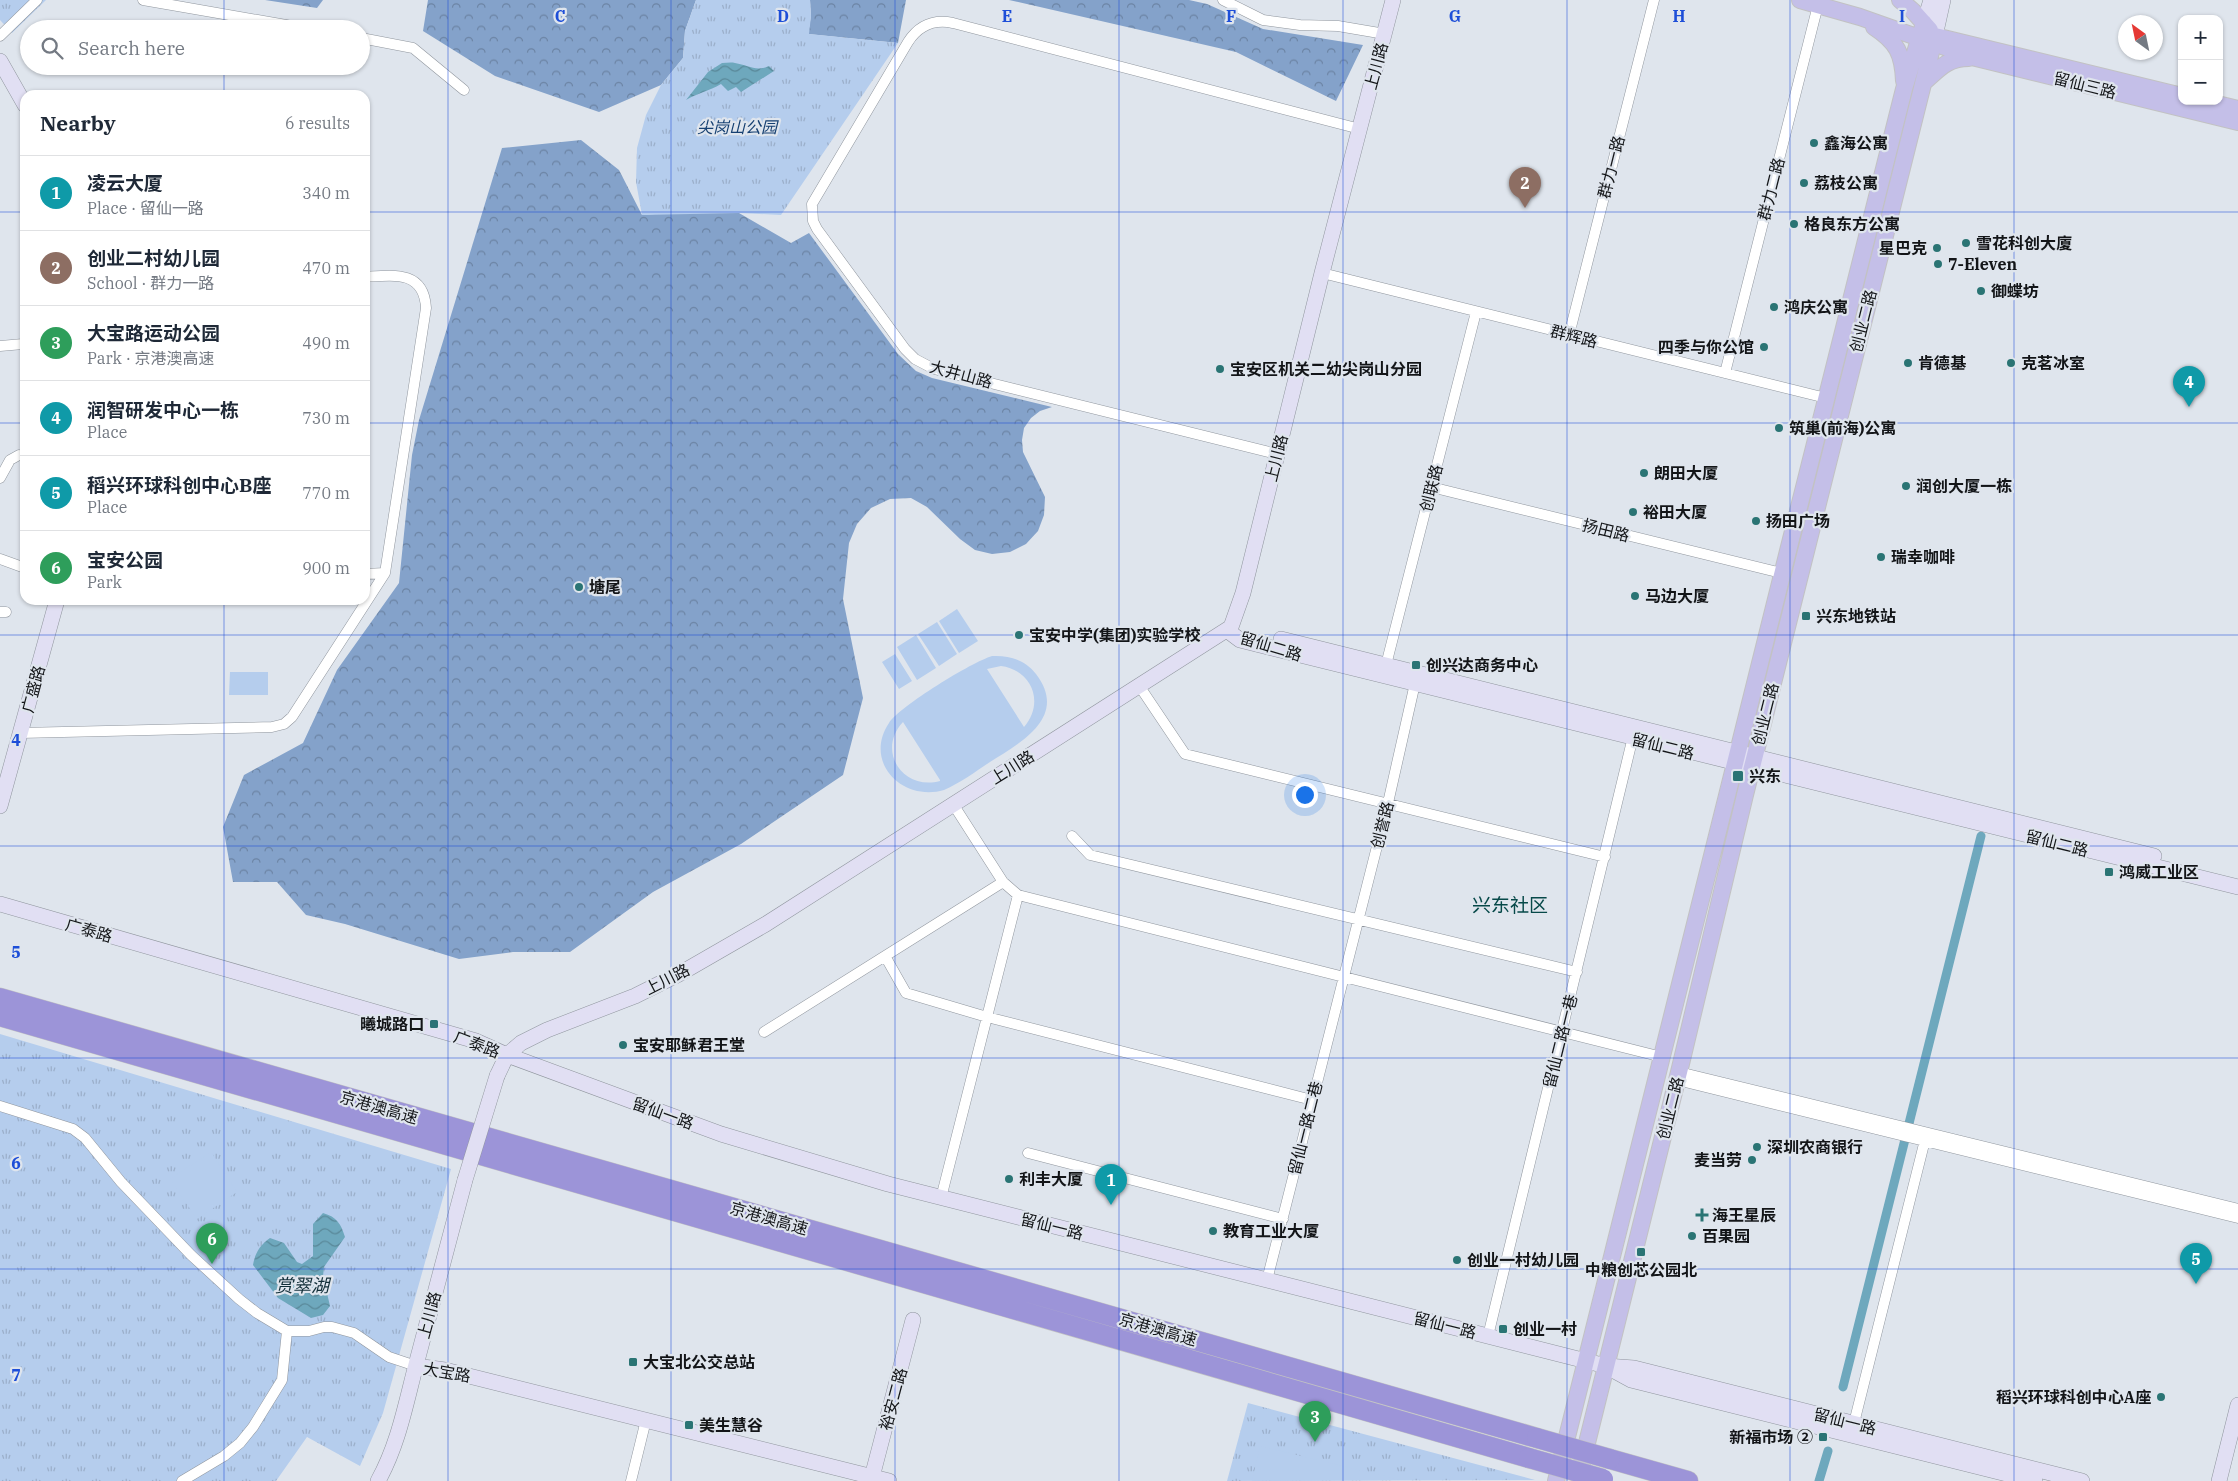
<!DOCTYPE html>
<html lang="en">
<head>
<meta charset="utf-8">
<style>
	:root { --surface:#fff; --page:#f6f6f7; --text:#1f2937; --muted:#747a83; --line:#e0e1e3; --accent:#7c3aed }
	body { margin:0; font-family:"IBM Plex Serif","Noto Sans SC",serif; background:var(--page); color:var(--text) }
	.controls { position:absolute; right:15px; top:15px; display:grid; overflow:hidden; border-radius:10px; box-shadow:0 1px 4px #0004 }
	.controls button { width:45px; height:45px; display:grid; place-items:center; padding:0; border:0; border-bottom:1px solid var(--line); background:var(--surface); color:var(--text); font:25px sans-serif }
	.compass { position:absolute; left:2118px; top:15px; width:45px; height:45px; border-radius:50%; background:var(--surface); box-shadow:0 1px 4px #0004; rotate:327deg }
	.you { position:absolute; left:1304px; top:794px; width:18px; height:18px; margin:-12px; border:4px solid #fff; border-radius:50%; background:#1a73e8; box-shadow:0 0 0 8px #1a73e833 }
	.badge { display:grid; place-items:center; width:32px; height:32px; border-radius:50%; background:var(--accent); color:#fff; font-size:16px; font-weight:700 }
	.pin { position:absolute; translate:-50% -41px; filter:drop-shadow(0 1px 2px #0008) }
	.pin::after { content:''; position:absolute; top:26px; width:18px; height:15px; background:inherit; clip-path:polygon(0 0,100% 0,50% 100%) }
	.list { margin:0; padding:0; list-style:none }
	h2 { display:flex; justify-content:space-between; align-items:center; height:65px; margin:0; padding:0 20px; font-size:21px }
	h2 small { font-size:16px; font-weight:400; color:var(--muted) }
	.list li { display:grid; grid-template-columns:32px 1fr auto; gap:15px; align-items:center; box-sizing:border-box; height:75px; padding:0 20px; border-top:1px solid var(--line) }
	.list b { display:block; font-size:19px; white-space:nowrap }
	.list p { margin:0; font-size:16px; white-space:nowrap; color:var(--muted) }
	.list em { font-size:16px; font-style:normal; color:var(--muted) }
	.icon { flex:none; width:28px; height:28px; fill:none; stroke:currentColor; stroke-width:2; stroke-linecap:round; stroke-linejoin:round }
	.map { position:relative; flex:none; width:2238px; height:1481px; overflow:hidden }
	.search { position:absolute; background:var(--surface); box-shadow:0 1px 4px #0004; left:20px; top:20px; width:350px; height:55px; display:flex; align-items:center; gap:12px; box-sizing:border-box; padding:0 18px; border-radius:28px; color:var(--muted); font-size:19px }
	.panel { position:absolute; background:var(--surface); box-shadow:0 1px 4px #0004; left:20px; top:90px; width:350px; height:515px; border-radius:15px }
	.map>svg:first-child { display:block }
	.forest { fill:url(#forest-crowns) }
	.park { fill:url(#park-tufts) }
	.pitch { fill:#b5cded; fill-rule:evenodd }
	.water { fill:url(#water-waves) }
	.lines { fill:none; stroke-linecap:round; stroke-linejoin:round }
	.canal { stroke:#6ea8bd; stroke-width:9 }
	.street-casing { stroke:#90969e; stroke-width:11 }
	.secondary-casing { stroke:#90969e; stroke-width:16 }
	.primary-casing { stroke:#c2c2c3; stroke-width:18 }
	.highway-casing { stroke:#c2c2c3; stroke-width:21 }
	.street { stroke:#fff; stroke-width:10 }
	.secondary { stroke:#e1dff3; stroke-width:15 }
	.primary { stroke:#c4bfe8; stroke-width:16 }
	.highway { stroke:#9c94d8; stroke-width:20 }
	.secondary-bridge-casing { stroke:#90969e; stroke-width:16; stroke-linecap:butt }
	.highway-bridge-casing { stroke:#c2c2c3; stroke-width:21; stroke-linecap:butt }
	.secondary-bridge { stroke:#e1dff3; stroke-width:15 }
	.highway-bridge { stroke:#9c94d8; stroke-width:20 }
	.grid { fill:none; stroke:#1d4ed8; stroke-width:1; stroke-opacity:0.55 }
	.poi-dot { fill:#2a7474; stroke:#dfe5ed; stroke-width:2 }
	.labels { text-anchor:middle; stroke-width:4.5; stroke-linejoin:round; paint-order:stroke }
	.street-label { font-size:16px; fill:#131518; stroke:#dfe5ed }
	.park-label { font-size:16px; font-style:italic; fill:#164072; stroke:#dfe5ed }
	.poi-label { font-size:16px; font-weight:bold; fill:#131518; stroke:#dfe5ed; text-anchor:start }
	.water-label { font-size:18px; font-style:italic; fill:#112e38; stroke:#dfe5ed }
	.quarter-label { font-size:19px; fill:#074949; stroke:#dfe5ed }
	.grid-label { font-size:16px; text-anchor:middle; font-weight:bold; fill:#1d4ed8; stroke:#dfe5ed; stroke-width:4.5; stroke-linejoin:round; paint-order:stroke }
</style>
</head>
<body>
<div class="map">
<svg width="2238" height="1481" viewBox="0 0 2238 1481">
	<defs>
		<pattern id="forest-crowns" width="20" height="18" patternUnits="userSpaceOnUse" patternTransform="scale(1.25)"><rect width="20" height="18" fill="#84a2ca"/><path d="M2 6a3 3 0 1 1 6 0M12 15a3 3 0 1 1 6 0" fill="none" stroke="#6b83a3"/></pattern>
		<pattern id="park-tufts" width="24" height="20" patternUnits="userSpaceOnUse" patternTransform="scale(1.25)"><rect width="24" height="20" fill="#b5cded"/><path d="M3 7l-1-3M5 7V3M7 7l1-3M15 17l-1-3M17 17v-4M19 17l1-3" fill="none" stroke="#9bafca"/></pattern>
		<pattern id="water-waves" width="16" height="10" patternUnits="userSpaceOnUse" patternTransform="scale(1.25)"><rect width="16" height="10" fill="#6ea8bd"/><path d="M0 5q4-4 8 0t8 0" fill="none" stroke="#598899"/></pattern>
	</defs>
	<rect width="100%" height="100%" fill="#dfe5ed"/>
	<path class="forest" d="M 265,0 L 323,0 L 317,8 Z
		M 428,0 L 696,0 L 685,31 L 683,58 L 661,85 L 599,112 L 495,76 L 423,31 Z
		M 810,0 L 906,0 L 898,43 L 808,34 L 811,16 Z
		M 1009,0 L 1189,0 L 1207,4 L 1263,29 L 1363,45 L 1336,101 L 1236,52 Z
		M 581,140 L 619,170 L 642,215 L 694,211 L 739,213 L 791,243 L 809,233 L 898,354 L 916,371 L 932,378 L 1052,407 L 1040,411 L 1031,418 L 1024,428 L 1022,440 L 1023,452 L 1045,497 L 1044,515 L 1038,531 L 1026,544 L 1010,552 L 992,554 L 975,550 L 960,539 L 927,507 L 911,498 L 890,499 L 871,508 L 857,524 L 849,543 L 843,599 L 863,698 L 843,775 L 741,844 L 653,892 L 570,952 L 513,952 L 459,959 L 345,924 L 306,915 L 277,882 L 233,882 L 223,827 L 244,775 L 303,743 L 337,670 L 399,583 L 412,455 L 419,420 L 502,148 Z"/>
	<path class="park" d="M 0,0 L 46,0 L 12,33 L 0,20 Z
		M 696,0 L 810,0 L 811,16 L 809,34 L 898,43 L 781,215 L 739,213 L 642,215 L 636,182 L 637,148 L 646,115 L 661,85 L 683,58 L 685,31 Z
		M 0,1034 L 451,1169 L 383,1413 L 360,1466 L 307,1437 L 276,1481 L 0,1481 Z
		M 1248,1403 L 1535,1480 L 1227,1481 Z"/>
	<path class="pitch" d="M 957,609 L 978,641 L 959,653 L 939,621 Z
		M 937,622 L 957,654 L 939,666 L 918,634 Z
		M 916,635 L 936,668 L 917,680 L 897,647 Z
		M 895,654 L 912,681 L 899,689 L 882,662 Z
		M 992,656 C 1009,655 1025,660 1036,674 C 1069,717 1020,743 990,762 C 975,772 960,783 944,790 C 902,802 863,762 889,723 C 900,706 972,662 992,656 ZM 1001,666 C 1032,670 1045,703 1024,727 L 987,669 ZM 903,722 L 940,780 L 940,781 C 903,791 876,751 903,722 Z
		M 230,672 L 268,672 L 268,695 L 229,695 Z
		M 211,1152 L 237,1192 L 197,1219 L 170,1179 Z
		M 1260,1446 L 1401,1480 L 1252,1481 Z"/>
	<path class="water" d="M 722,63 C 726,63 731,62 735,63 C 748,65 756,72 769,66 L 774,71 L 741,92 L 736,87 L 728,91 L 721,84 C 709,91 698,93 686,100 L 708,72 Z
		M 323,1213 C 337,1217 341,1224 345,1237 L 324,1267 L 323,1276 L 330,1306 L 323,1315 L 311,1318 L 278,1298 L 253,1265 C 255,1253 260,1245 270,1238 L 284,1243 L 297,1262 L 302,1264 L 313,1256 L 313,1224 Z"/>
	<g class="lines">
		<path class="canal" d="M 1843,1387 L 1981,836
			M 1819,1481 L 1828,1451"/>
		<g class="street-casing">
			<path id="street" d="M 143,0 L 309,29
				M 1223,0 L 1263,20 L 1300,25 L 1338,26 L 1385,34
				M 0,36 L 37,0
				M 361,38 L 413,48 L 464,90
				M 1322,273 L 1826,398
				M 1569,335 L 1654,0
				M 0,346 L 23,344
				M 1725,373 L 1818,5
				M 1277,454 L 934,369 L 915,359 L 905,349 L 817,229 L 813,221 L 812,204 L 908,42 C 919,25 934,19 953,23 L 1360,129
				M 0,478 L 10,460 L 19,455
				M 1431,487 L 1781,573
				M 0,559 L 25,568
				M 365,574 L 385,573
				M 0,612 L 6,612
				M 1386,665 L 1476,312
				M 1140,687 L 1185,754 L 1605,857
				M 20,733 L 272,727 L 284,724 L 292,717 L 385,573 L 426,308 C 424,270 393,275 365,277
				M 953,804 L 1003,882 L 1018,895 L 1662,1057
				M 1072,836 L 1090,855 L 1577,972
				M 885,956 L 906,993 L 987,1017 L 1312,1100
				M 764,1032 L 1003,882
				M 1679,1072 L 2238,1209
				M 1677,1080 L 2238,1218
				M 0,1106 L 73,1129 L 85,1138 L 121,1182 L 191,1255 L 239,1299 L 257,1313 L 287,1331 L 309,1331 L 324,1327 L 332,1327 L 354,1333 L 389,1357 L 416,1366
				M 1028,1153 L 1283,1219
				M 941,1198 L 1018,895
				M 1267,1280 L 1388,803 L 1416,679
				M 1488,1336 L 1631,745
				M 1854,1423 L 1926,1136
				M 182,1481 L 224,1456 L 240,1443 L 253,1427 L 282,1380 L 287,1331
				M 631,1481 L 646,1420"/>
		</g>
		<g class="secondary-casing">
			<path id="secondary" d="M 1924,23 L 1931,0
				M 1935,36 L 1943,0
				M 0,61 L 25,105
				M 1228,631 L 1240,640 L 2238,887
				M 1281,639 L 2154,856
				M 0,806 L 57,600
				M 0,904 L 476,1041 L 507,1055 L 721,1134 L 888,1184 L 1606,1366 L 1634,1368 L 2082,1481
				M 497,1076 L 507,1055 L 521,1043 L 547,1030 L 635,996 L 681,973 L 766,924 L 1231,627 L 1243,593 L 1322,273 L 1393,0
				M 416,1366 L 445,1370 L 889,1481
				M 1609,1368 L 1631,1380 L 2035,1481
				M 378,1481 C 399,1443 406,1402 417,1361 C 433,1301 449,1241 465,1180
				M 868,1481 L 872,1477 L 913,1320
				M 2219,1481 L 2238,1405"/>
		</g>
		<g class="primary-casing">
			<path id="primary" d="M 1800,0 L 1860,17 L 1976,58 L 2238,122
				M 1900,0 L 1913,11 L 1930,30
				M 1874,27 C 1897,42 1903,54 1904,81
				M 1935,36 L 2182,96
				M 1923,83 C 1939,69 1947,58 1969,58
				M 2205,101 L 2238,109
				M 1582,1463 L 1680,1068 L 1745,795 L 1935,36
				M 1556,1481 C 1670,1016 1788,553 1904,89 L 1924,23"/>
		</g>
		<g class="highway-casing">
			<path id="highway" d="M 0,998 L 1537,1438
				M 0,1016 L 1529,1458
				M 1610,1459 L 1688,1481"/>
		</g>
		<use href="#street" class="street"/>
		<use href="#secondary" class="secondary"/>
		<use href="#primary" class="primary"/>
		<use href="#highway" class="highway"/>
		<g class="secondary-bridge-casing">
			<path id="secondary-bridge" d="M 465,1180 L 497,1076"/>
		</g>
		<g class="highway-bridge-casing">
			<path id="highway-bridge" d="M 1537,1438 L 1610,1459
				M 1529,1458 L 1603,1479"/>
		</g>
		<use href="#secondary-bridge" class="secondary-bridge"/>
		<use href="#highway-bridge" class="highway-bridge"/>
	</g>
	<path class="grid" d="M 224,0 L 224,29M 448,0 L 448,1481M 671,0 L 671,1481M 895,0 L 895,1481M 1119,0 L 1119,1481M 1343,0 L 1343,1481M 1567,0 L 1567,1481M 1790,0 L 1790,1481M 2014,0 L 2014,1481M 224,66 L 224,95M 0,212 L 25,212M 365,212 L 2238,212M 0,423 L 25,423M 365,423 L 2238,423M 224,600 L 224,1481M 0,635 L 2238,635M 0,846 L 2238,846M 0,1058 L 2238,1058M 0,1269 L 2238,1269"/>
	<g class="poi-dot">
		<circle cx="1814" cy="143" r="5"/>
		<circle cx="1804" cy="183" r="5"/>
		<circle cx="1794" cy="224" r="5"/>
		<circle cx="1966" cy="243" r="5"/>
		<circle cx="1937" cy="248" r="5"/>
		<circle cx="1938" cy="264" r="5"/>
		<circle cx="1981" cy="291" r="5"/>
		<circle cx="1774" cy="307" r="5"/>
		<circle cx="1764" cy="347" r="5"/>
		<circle cx="1908" cy="363" r="5"/>
		<circle cx="2011" cy="363" r="5"/>
		<circle cx="1220" cy="369" r="5"/>
		<circle cx="1779" cy="428" r="5"/>
		<circle cx="1644" cy="473" r="5"/>
		<circle cx="1906" cy="486" r="5"/>
		<circle cx="1633" cy="512" r="5"/>
		<circle cx="1756" cy="521" r="5"/>
		<circle cx="1881" cy="557" r="5"/>
		<circle cx="579" cy="587" r="5"/>
		<circle cx="1635" cy="596" r="5"/>
		<rect x="1801" y="611" width="10" height="10" rx="2.5"/>
		<circle cx="1019" cy="635" r="5"/>
		<rect x="1411" y="660" width="10" height="10" rx="2.5"/>
		<rect x="1732" y="770" width="12" height="12" rx="2.5"/>
		<rect x="2104" y="867" width="10" height="10" rx="2.5"/>
		<rect x="429" y="1019" width="10" height="10" rx="2.5"/>
		<circle cx="623" cy="1045" r="5"/>
		<circle cx="1757" cy="1147" r="5"/>
		<circle cx="1752" cy="1160" r="5"/>
		<circle cx="1009" cy="1179" r="5"/>
		<path d="M1699.5 1207.5h5v5h5v5h-5v5h-5v-5h-5v-5h5z"/>
		<circle cx="1213" cy="1231" r="5"/>
		<circle cx="1692" cy="1236" r="5"/>
		<rect x="1636" y="1247" width="10" height="10" rx="2.5"/>
		<circle cx="1457" cy="1260" r="5"/>
		<rect x="1498" y="1324" width="10" height="10" rx="2.5"/>
		<rect x="628" y="1357" width="10" height="10" rx="2.5"/>
		<circle cx="2161" cy="1397" r="5"/>
		<rect x="684" y="1420" width="10" height="10" rx="2.5"/>
		<rect x="1818" y="1432" width="10" height="10" rx="2.5"/>
	</g>
	<g class="labels">
		<g class="street-label">
			<text transform="translate(1376 66) rotate(-75)" y="6">上川路</text>
			<text transform="translate(2085 85) rotate(14)" y="6">留仙三路</text>
			<text transform="translate(1611 167) rotate(-76)" y="6">群力一路</text>
			<text transform="translate(1771 189) rotate(-76)" y="6">群力二路</text>
			<text transform="translate(1863 321) rotate(-76)" y="6">创业二路</text>
			<text transform="translate(1574 336) rotate(14)" y="6">群辉路</text>
			<text transform="translate(961 374) rotate(15)" y="6">大井山路</text>
			<text transform="translate(1276 458) rotate(-76)" y="6">上川路</text>
			<text transform="translate(1431 488) rotate(-76)" y="6">创联路</text>
			<text transform="translate(1606 530) rotate(14)" y="6">扬田路</text>
			<text transform="translate(1271 646) rotate(17)" y="6">留仙二路</text>
			<text transform="translate(33 689) rotate(-75)" y="6">广盛路</text>
			<text transform="translate(1765 714) rotate(-76)" y="6">创业二路</text>
			<text transform="translate(1663 746) rotate(14)" y="6">留仙二路</text>
			<text transform="translate(1012 767) rotate(-32)" y="6">上川路</text>
			<text transform="translate(1382 825) rotate(-76)" y="6">创誉路</text>
			<text transform="translate(2057 843) rotate(14)" y="6">留仙二路</text>
			<text transform="translate(89 930) rotate(16)" y="6">广泰路</text>
			<text transform="translate(667 979) rotate(-27)" y="6">上川路</text>
			<text transform="translate(1560 1041) rotate(-76)" y="6">留仙二路一巷</text>
			<text transform="translate(477 1044) rotate(21)" y="6">广泰路</text>
			<text transform="translate(379 1107) rotate(16)" y="6">京港澳高速</text>
			<text transform="translate(1670 1108) rotate(-76)" y="6">创业二路</text>
			<text transform="translate(663 1113) rotate(20)" y="6">留仙一路</text>
			<text transform="translate(1305 1128) rotate(-76)" y="6">留仙一路二巷</text>
			<text transform="translate(769 1218) rotate(16)" y="6">京港澳高速</text>
			<text transform="translate(1052 1226) rotate(14)" y="6">留仙一路</text>
			<text transform="translate(429 1315) rotate(-75)" y="6">上川路</text>
			<text transform="translate(1445 1325) rotate(14)" y="6">留仙一路</text>
			<text transform="translate(1158 1329) rotate(16)" y="6">京港澳高速</text>
			<text transform="translate(447 1372) rotate(10)" y="6">大宝路</text>
			<text transform="translate(893 1399) rotate(-75)" y="6">裕安二路</text>
			<text transform="translate(1845 1421) rotate(14)" y="6">留仙一路</text>
		</g>
		<g class="park-label">
			<text x="737" y="133">尖岗山公园</text>
		</g>
		<g class="poi-label">
			<text x="1824" y="149">鑫海公寓</text>
			<text x="1814" y="189">荔枝公寓</text>
			<text x="1804" y="230">格良东方公寓</text>
			<text x="1976" y="249">雪花科创大廈</text>
			<text x="1927" y="254" text-anchor="end">星巴克</text>
			<text x="1948" y="270">7-Eleven</text>
			<text x="1991" y="297">御蝶坊</text>
			<text x="1784" y="313">鸿庆公寓</text>
			<text x="1754" y="353" text-anchor="end">四季与你公馆</text>
			<text x="1918" y="369">肯德基</text>
			<text x="2021" y="369">克茗冰室</text>
			<text x="1230" y="375">宝安区机关二幼尖岗山分园</text>
			<text x="1789" y="434">筑巢(前海)公寓</text>
			<text x="1654" y="479">朗田大厦</text>
			<text x="1916" y="492">润创大厦一栋</text>
			<text x="1643" y="518">裕田大厦</text>
			<text x="1766" y="527">扬田广场</text>
			<text x="1891" y="563">瑞幸咖啡</text>
			<text x="589" y="593">塘尾</text>
			<text x="1645" y="602">马边大厦</text>
			<text x="1816" y="622">兴东地铁站</text>
			<text x="1029" y="641">宝安中学(集团)实验学校</text>
			<text x="1426" y="671">创兴达商务中心</text>
			<text x="1749" y="782">兴东</text>
			<text x="2119" y="878">鸿威工业区</text>
			<text x="424" y="1030" text-anchor="end">曦城路口</text>
			<text x="633" y="1051">宝安耶稣君王堂</text>
			<text x="1767" y="1153">深圳农商银行</text>
			<text x="1742" y="1166" text-anchor="end">麦当劳</text>
			<text x="1019" y="1185">利丰大厦</text>
			<text x="1712" y="1221">海王星辰</text>
			<text x="1223" y="1237">教育工业大厦</text>
			<text x="1702" y="1242">百果园</text>
			<text x="1467" y="1266">创业一村幼儿园</text>
			<text x="1641" y="1276" text-anchor="middle">中粮创芯公园北</text>
			<text x="1513" y="1335">创业一村</text>
			<text x="643" y="1368">大宝北公交总站</text>
			<text x="2151" y="1403" text-anchor="end">稻兴环球科创中心A座</text>
			<text x="699" y="1431">美生慧谷</text>
			<text x="1813" y="1443" text-anchor="end">新福市场 ②</text>
		</g>
		<g class="water-label">
			<text x="302" y="1292">赏翠湖</text>
		</g>
		<g class="quarter-label">
			<text x="1510" y="912">兴东社区</text>
		</g>
	</g>
	<g class="grid-label">
		<text x="560" y="22">C</text>
		<text x="783" y="22">D</text>
		<text x="1007" y="22">E</text>
		<text x="1231" y="22">F</text>
		<text x="1455" y="22">G</text>
		<text x="1679" y="22">H</text>
		<text x="1902" y="22">I</text>
		<text x="16" y="746">4</text>
		<text x="16" y="958">5</text>
		<text x="16" y="1169">6</text>
		<text x="16" y="1381">7</text>
	</g>
</svg>
<div class="controls">
<button>+</button>
<button>−</button>
</div>
<svg class="compass" viewBox="-18 -18 36 36"><path d="M0-13l5 13h-10z" fill="#e53935"/><path d="M0 13l5-13h-10z" fill="#747a83"/></svg>
<div class="you"></div>
<div class="pin badge" style="left:1111px;top:1205px;background:#0f9aa8">1</div>
<div class="pin badge" style="left:1525px;top:208px;background:#8d6e63">2</div>
<div class="pin badge" style="left:1315px;top:1442px;background:#2e9e5b">3</div>
<div class="pin badge" style="left:2189px;top:407px;background:#0f9aa8">4</div>
<div class="pin badge" style="left:2196px;top:1284px;background:#0f9aa8">5</div>
<div class="pin badge" style="left:212px;top:1264px;background:#2e9e5b">6</div>
<div class="search"><svg class="icon" aria-label="search" viewBox="0 0 24 24"><circle cx="10" cy="10" r="6"/><path d="M15 15l6 6"/></svg>Search here</div>
<section class="panel">
<h2>Nearby<small>6 results</small></h2>
<ul class="list">
<li><span class="badge" style="background:#0f9aa8">1</span><div><b>凌云大厦</b><p>Place · 留仙一路</p></div><em>340 m</em></li>
<li><span class="badge" style="background:#8d6e63">2</span><div><b>创业二村幼儿园</b><p>School · 群力一路</p></div><em>470 m</em></li>
<li><span class="badge" style="background:#2e9e5b">3</span><div><b>大宝路运动公园</b><p>Park · 京港澳高速</p></div><em>490 m</em></li>
<li><span class="badge" style="background:#0f9aa8">4</span><div><b>润智研发中心一栋</b><p>Place</p></div><em>730 m</em></li>
<li><span class="badge" style="background:#0f9aa8">5</span><div><b>稻兴环球科创中心B座</b><p>Place</p></div><em>770 m</em></li>
<li><span class="badge" style="background:#2e9e5b">6</span><div><b>宝安公园</b><p>Park</p></div><em>900 m</em></li>
</ul>
</section>
</div>
</body>
</html>
